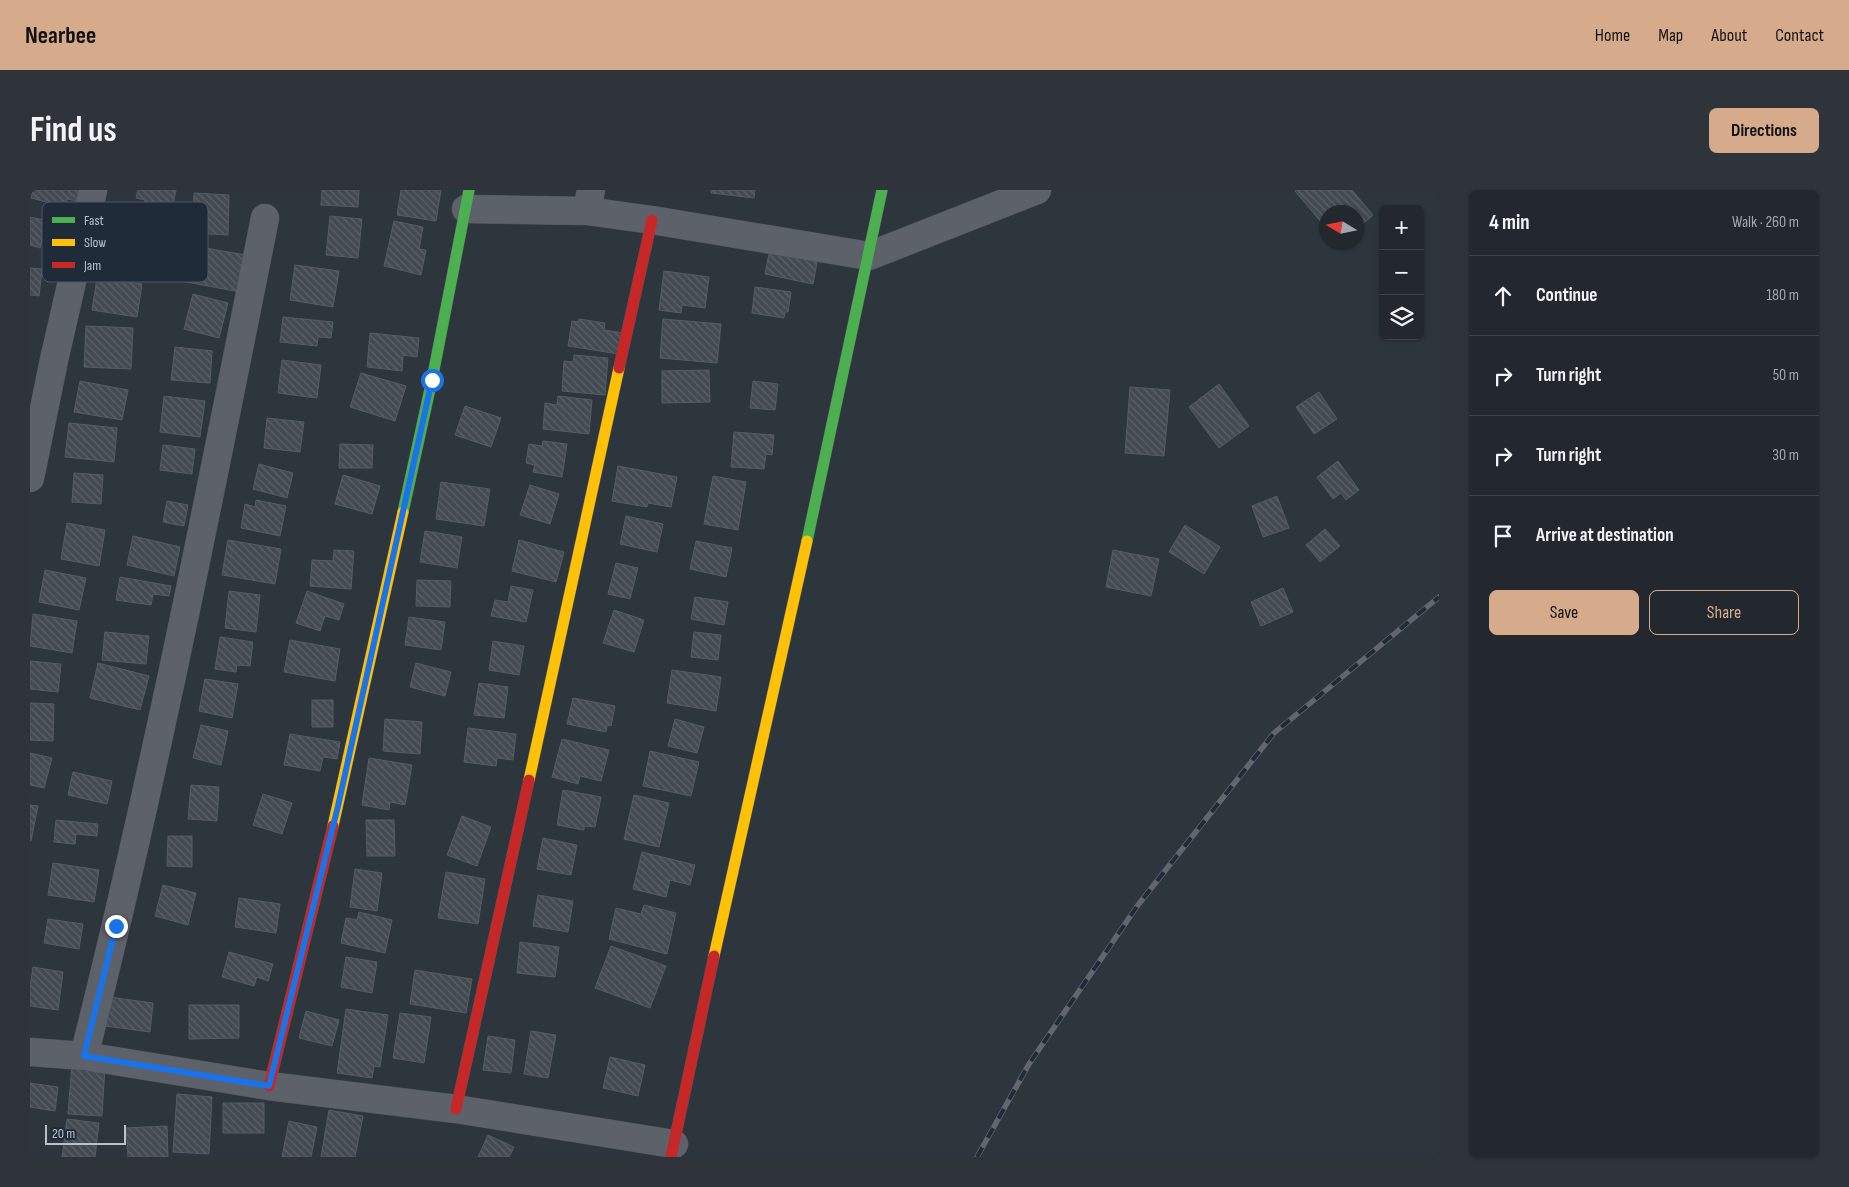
<!DOCTYPE html>
<html lang="en">
<head>
<meta charset="utf-8">
<style>
	:root { --surface:#22282e; --page:#2e343a; --text:#f1f3f6; --muted:#a2a6aa; --line:#3f444a; --accent:#d6ab8b }
	body { margin:0; font-family:"Sofia Sans Condensed",sans-serif; background:var(--page); color:var(--text) }
	.controls { position:absolute; right:15px; top:15px; display:grid; overflow:hidden; border-radius:8px; box-shadow:0 1px 4px #0004 }
	.controls button { width:45px; height:45px; display:grid; place-items:center; padding:0; border:0; border-bottom:1px solid var(--line); background:var(--surface); color:var(--text); font:25px sans-serif }
	.compass { position:absolute; left:1289px; top:15px; width:45px; height:45px; border-radius:50%; background:var(--surface); box-shadow:0 1px 4px #0004; rotate:280deg }
	.scale { position:absolute; left:15px; bottom:12px; width:81px; box-sizing:border-box; padding-left:5px; border:2px solid #b8c1cd; border-top:0; font-size:14px; line-height:18px; white-space:nowrap; color:#b8c1cd; -webkit-text-stroke:4px #1f2b39; paint-order:stroke }
	.stop { position:absolute; width:15px; height:15px; margin:-11px; border:4px solid #1a73e8; border-radius:50%; background:#fff }
	.stop.end { background:#1a73e8; border-color:#fff; box-shadow:0 1px 5px #0008 }
	.list { margin:0; padding:0; list-style:none }
	h2 { display:flex; justify-content:space-between; align-items:center; height:65px; margin:0; padding:0 20px; font-size:21px }
	h2 small { font-size:16px; font-weight:400; color:var(--muted) }
	.list li { display:grid; grid-template-columns:32px 1fr auto; gap:15px; align-items:center; box-sizing:border-box; height:80px; padding:0 20px; border-top:1px solid var(--line) }
	.list b { display:block; font-size:19px; white-space:nowrap }
	.list em { font-size:16px; font-style:normal; color:var(--muted) }
	.actions { display:flex; gap:10px; padding:15px 20px }
	.actions a { flex:1; padding:11px 0; border:1px solid var(--accent); border-radius:8px; text-align:center; font-size:18px; color:var(--accent) }
	.actions .main { background:var(--accent); color:#111 }
	.icon { flex:none; width:28px; height:28px; fill:none; stroke:currentColor; stroke-width:2; stroke-linecap:round; stroke-linejoin:round }
	.map { position:relative; flex:none; width:1409px; height:967px; overflow:hidden; border-radius:8px }
	header { display:flex; align-items:center; gap:30px; box-sizing:border-box; height:70px; padding:0 25px; background:var(--accent); color:#111 }
	header strong { font-size:24px }
	nav { display:flex; gap:28px; margin-inline-start:auto; font-size:18px }
	.intro { display:flex; align-items:center; justify-content:space-between; box-sizing:border-box; height:120px; padding:0 30px }
	h1 { margin:0; font-size:35px }
	.button { padding:12px 22px; border-radius:8px; background:var(--accent); color:#111; font-size:18px; font-weight:700 }
	main { display:flex; gap:30px; padding:0 30px }
	aside { flex:1; background:var(--surface); border-radius:8px; box-shadow:0 1px 4px #0004 }
	.map>svg:first-child { display:block }
	.building { fill:url(#building-back-hatch); stroke:#555c65 }
	.lines { fill:none; stroke-linecap:round; stroke-linejoin:round }
	.street-casing { stroke:#4c5157; stroke-width:29 }
	.fast-casing { stroke:#4c5157; stroke-width:12 }
	.slow-casing { stroke:#4c5157; stroke-width:12 }
	.jam-casing { stroke:#4c5157; stroke-width:12 }
	.street { stroke:#5d626a; stroke-width:28 }
	.fast { stroke:#4caf50; stroke-width:11 }
	.slow { stroke:#ffc107; stroke-width:11 }
	.jam { stroke:#c62828; stroke-width:11 }
	.rail-casing { stroke:#62676e; stroke-width:5.5 }
	.rail { stroke:#1f2b39; stroke-width:4; stroke-dasharray:11; stroke-linecap:butt }
	.route { stroke:#1a73e8; stroke-width:6 }
	.key { fill:#1f2b39; stroke:#4d5865; stroke-width:1 }
	.key-label { font-size:14px; fill:#b8c1cd }
</style>
</head>
<body>
<header>
<strong>Nearbee</strong>
<nav><a>Home</a><a>Map</a><a>About</a><a>Contact</a></nav>
</header>
<div class="intro"><h1>Find us</h1><a class="button">Directions</a></div>
<main>
<div class="map">
<svg width="1409" height="967" viewBox="0 0 1409 967">
	<defs>
		<pattern id="building-back-hatch" width="6" height="6" patternUnits="userSpaceOnUse" patternTransform="scale(1.25)"><rect width="6" height="6" fill="#444a51"/><path d="M-1 5l2 2M0 0l6 6M5-1l2 2" fill="none" stroke="#5d6269"/></pattern>
	</defs>
	<rect width="100%" height="100%" fill="#2d353d"/>
	<path class="building" d="M 3,0 L 50,0 L 47,11 L 37,9 L 35,17 L 1,8 Z
		M 108,0 L 146,0 L 138,42 L 110,37 L 115,10 L 106,8 Z
		M 292,0 L 329,0 L 328,17 L 291,15 Z
		M 371,0 L 411,0 L 406,31 L 367,25 Z
		M 681,0 L 725,0 L 724,8 L 681,3 Z
		M 1267,0 L 1322,0 L 1343,25 L 1326,40 L 1326,22 L 1296,22 L 1296,38 L 1265,1 Z
		M 164,3 L 199,5 L 198,45 L 162,43 Z
		M 300,26 L 332,29 L 328,68 L 296,65 Z
		M 0,27 L 27,33 L 24,46 L 13,44 L 10,58 L 0,55 Z
		M 364,31 L 393,37 L 389,59 L 396,60 L 391,85 L 354,76 Z
		M 741,53 L 789,62 L 783,94 L 735,84 Z
		M 158,55 L 216,65 L 210,102 L 151,91 Z
		M 265,75 L 309,81 L 303,117 L 260,110 Z
		M 0,78 L 12,79 L 9,106 L 0,105 Z
		M 634,81 L 679,87 L 675,118 L 652,115 L 651,123 L 629,120 Z
		M 67,88 L 112,94 L 107,127 L 62,120 Z
		M 725,97 L 761,102 L 758,122 L 755,122 L 754,128 L 722,123 Z
		M 163,104 L 198,113 L 189,148 L 154,139 Z
		M 253,127 L 303,132 L 301,148 L 288,147 L 287,156 L 250,152 Z
		M 549,129 L 575,133 L 574,140 L 593,143 L 589,164 L 538,156 L 542,131 L 548,132 Z
		M 633,129 L 691,134 L 687,173 L 630,168 Z
		M 56,136 L 103,138 L 101,179 L 54,177 Z
		M 340,143 L 389,148 L 387,167 L 373,165 L 372,181 L 337,177 Z
		M 145,157 L 182,161 L 180,193 L 141,190 Z
		M 544,165 L 578,168 L 575,205 L 532,201 L 534,171 L 543,172 Z
		M 252,170 L 291,175 L 287,208 L 248,203 Z
		M 679,180 L 680,212 L 632,213 L 632,181 Z
		M 331,183 L 376,196 L 365,231 L 320,217 Z
		M 50,191 L 98,200 L 92,230 L 44,222 Z
		M 723,191 L 748,194 L 745,220 L 720,218 Z
		M 1189,194 L 1219,236 L 1189,258 L 1159,217 Z
		M 1100,197 L 1140,200 L 1134,266 L 1095,263 Z
		M 1289,202 L 1307,229 L 1284,244 L 1266,217 Z
		M 134,206 L 175,211 L 170,247 L 130,242 Z
		M 528,206 L 562,210 L 559,244 L 513,239 L 515,213 L 527,215 Z
		M 435,216 L 471,228 L 461,257 L 425,245 Z
		M 237,228 L 274,232 L 270,262 L 234,258 Z
		M 39,233 L 87,238 L 84,272 L 35,267 Z
		M 704,242 L 744,245 L 742,265 L 736,264 L 734,279 L 701,277 Z
		M 513,251 L 537,254 L 532,287 L 503,282 L 505,275 L 496,273 L 499,254 L 512,256 Z
		M 310,254 L 343,255 L 342,278 L 309,278 Z
		M 133,255 L 165,259 L 162,284 L 130,280 Z
		M 1308,271 L 1329,300 L 1316,310 L 1311,303 L 1303,309 L 1287,287 Z
		M 229,274 L 263,283 L 257,308 L 223,299 Z
		M 588,276 L 647,287 L 641,317 L 618,313 L 617,317 L 582,311 Z
		M 44,283 L 73,285 L 71,314 L 42,312 Z
		M 313,285 L 350,296 L 342,324 L 305,314 Z
		M 683,286 L 716,292 L 708,340 L 674,334 Z
		M 411,292 L 460,299 L 454,336 L 406,329 Z
		M 500,295 L 529,304 L 520,334 L 490,325 Z
		M 1247,306 L 1259,338 L 1233,347 L 1222,316 Z
		M 226,310 L 256,316 L 250,346 L 211,338 L 215,314 L 225,317 Z
		M 137,311 L 158,315 L 154,336 L 133,332 Z
		M 596,326 L 633,334 L 627,362 L 590,354 Z
		M 37,333 L 75,340 L 69,376 L 31,369 Z
		M 1155,335 L 1190,357 L 1174,384 L 1139,362 Z
		M 1295,339 L 1310,356 L 1290,372 L 1276,355 Z
		M 395,341 L 432,347 L 427,378 L 390,372 Z
		M 103,346 L 150,357 L 144,386 L 97,375 Z
		M 198,350 L 251,359 L 245,394 L 192,385 Z
		M 489,350 L 534,362 L 526,392 L 482,381 Z
		M 666,351 L 702,358 L 696,387 L 660,379 Z
		M 304,360 L 324,361 L 321,399 L 280,396 L 282,370 L 303,371 Z
		M 1083,360 L 1129,369 L 1121,406 L 1076,397 Z
		M 586,373 L 608,378 L 600,409 L 578,404 Z
		M 15,380 L 56,388 L 49,420 L 9,412 Z
		M 90,387 L 141,396 L 139,406 L 123,404 L 121,415 L 86,410 Z
		M 387,390 L 421,391 L 420,417 L 386,416 Z
		M 481,396 L 503,400 L 496,432 L 461,426 L 465,410 L 478,412 Z
		M 1253,398 L 1263,422 L 1231,436 L 1221,412 Z
		M 199,401 L 230,405 L 226,442 L 195,438 Z
		M 277,401 L 314,414 L 309,430 L 295,426 L 290,441 L 266,433 Z
		M 665,407 L 698,412 L 694,435 L 661,429 Z
		M 584,420 L 614,430 L 604,462 L 573,453 Z
		M 3,424 L 47,431 L 42,463 L 0,456 Z
		M 379,427 L 415,432 L 411,460 L 375,455 Z
		M 75,442 L 119,446 L 116,474 L 72,470 Z
		M 664,442 L 691,445 L 688,470 L 661,467 Z
		M 190,447 L 223,452 L 220,476 L 207,475 L 206,482 L 185,479 Z
		M 260,450 L 310,459 L 305,491 L 254,482 Z
		M 463,451 L 494,456 L 489,485 L 459,480 Z
		M 0,471 L 31,474 L 28,502 L 0,499 Z
		M 68,473 L 119,486 L 110,520 L 60,508 Z
		M 386,473 L 421,482 L 415,506 L 380,497 Z
		M 642,480 L 691,487 L 686,521 L 637,513 Z
		M 175,489 L 208,494 L 202,528 L 169,521 Z
		M 449,493 L 478,497 L 474,528 L 444,525 Z
		M 543,508 L 585,516 L 581,536 L 577,535 L 576,542 L 537,534 Z
		M 282,510 L 303,510 L 303,537 L 282,537 Z
		M 0,513 L 24,514 L 23,551 L 0,550 Z
		M 355,529 L 392,532 L 390,564 L 353,561 Z
		M 645,529 L 674,537 L 667,563 L 638,556 Z
		M 171,535 L 198,541 L 191,575 L 163,568 Z
		M 438,538 L 486,544 L 483,570 L 467,568 L 466,576 L 434,572 Z
		M 260,544 L 310,552 L 307,569 L 293,567 L 290,581 L 254,575 Z
		M 532,549 L 579,560 L 571,591 L 550,586 L 548,594 L 522,587 Z
		M 620,561 L 669,572 L 661,606 L 613,596 Z
		M 0,563 L 22,568 L 14,598 L 0,595 Z
		M 339,568 L 382,575 L 375,615 L 360,612 L 359,620 L 332,615 Z
		M 43,582 L 82,591 L 77,614 L 38,605 Z
		M 161,595 L 189,597 L 187,631 L 158,629 Z
		M 533,600 L 571,607 L 565,637 L 554,636 L 554,640 L 527,635 Z
		M 233,604 L 262,613 L 252,644 L 223,635 Z
		M 604,605 L 639,613 L 629,657 L 594,649 Z
		M 0,615 L 8,616 L 1,651 L 0,651 Z
		M 432,626 L 461,637 L 447,676 L 417,665 Z
		M 26,630 L 68,634 L 67,646 L 46,644 L 45,654 L 24,652 Z
		M 336,630 L 364,630 L 365,666 L 337,666 Z
		M 138,646 L 162,646 L 162,677 L 137,676 Z
		M 513,648 L 547,655 L 541,685 L 507,679 Z
		M 612,662 L 665,675 L 660,695 L 640,690 L 636,707 L 603,699 Z
		M 23,673 L 69,680 L 64,712 L 18,705 Z
		M 325,679 L 352,683 L 347,721 L 320,717 Z
		M 416,682 L 455,689 L 448,734 L 408,728 Z
		M 133,695 L 166,703 L 158,735 L 125,726 Z
		M 508,705 L 543,711 L 538,742 L 503,736 Z
		M 209,708 L 250,714 L 246,743 L 205,737 Z
		M 614,715 L 646,723 L 637,764 L 579,749 L 586,718 L 611,724 Z
		M 329,722 L 362,730 L 355,763 L 311,753 L 316,728 L 327,730 Z
		M 18,729 L 53,734 L 49,759 L 14,753 Z
		M 490,752 L 529,757 L 525,787 L 487,783 Z
		M 581,756 L 636,776 L 620,818 L 565,798 Z
		M 199,762 L 243,774 L 238,791 L 227,787 L 224,796 L 192,787 Z
		M 316,767 L 347,772 L 342,803 L 311,797 Z
		M 3,777 L 33,782 L 28,820 L 0,816 L 0,797 Z
		M 385,780 L 442,789 L 436,823 L 380,814 Z
		M 72,806 L 123,813 L 120,842 L 68,835 Z
		M 159,815 L 209,815 L 209,848 L 159,849 Z
		M 316,819 L 358,825 L 350,877 L 344,876 L 342,888 L 307,883 Z
		M 276,821 L 309,830 L 302,856 L 269,848 Z
		M 370,823 L 401,827 L 394,873 L 363,868 Z
		M 501,841 L 526,845 L 518,888 L 494,884 Z
		M 458,846 L 485,850 L 481,883 L 453,880 Z
		M 580,867 L 615,875 L 608,906 L 573,898 Z
		M 42,874 L 75,877 L 72,926 L 38,924 Z
		M 0,893 L 28,897 L 25,921 L 0,917 Z
		M 147,904 L 182,907 L 179,964 L 143,962 Z
		M 193,913 L 234,913 L 234,943 L 193,943 Z
		M 299,920 L 333,926 L 325,967 L 291,967 Z
		M 37,929 L 69,933 L 65,967 L 32,967 Z
		M 259,931 L 287,937 L 281,967 L 252,967 Z
		M 137,936 L 138,967 L 98,967 L 96,938 Z
		M 458,945 L 484,957 L 479,967 L 448,967 Z"/>
	<g class="lines">
		<g class="street-casing">
			<path id="street" d="M 561,0 L 557,21 L 622,30 L 839,66 L 1007,0
				M 436,19 L 557,21
				M 0,288 L 24,170 L 63,0
				M 0,862 L 54,866 L 239,896 L 426,919 L 644,954
				M 54,866 C 124,589 179,309 235,28"/>
		</g>
		<g class="fast-casing">
			<path id="fast" d="M 373,322 L 402,190 L 439,0
				M 777,351 L 852,0"/>
		</g>
		<g class="slow-casing">
			<path id="slow" d="M 499,590 L 589,178
				M 303,636 L 373,322
				M 684,766 L 777,351"/>
		</g>
		<g class="jam-casing">
			<path id="jam" d="M 589,178 L 622,30
				M 239,896 L 303,636
				M 426,919 L 499,590
				M 641,967 L 684,766"/>
		</g>
		<use href="#street" class="street"/>
		<use href="#fast" class="fast"/>
		<use href="#slow" class="slow"/>
		<use href="#jam" class="jam"/>
		<g class="rail-casing">
			<path id="rail" d="M 947,967 L 999,874 L 1108,715 L 1244,543 L 1409,407"/>
		</g>
		<use href="#rail" class="rail"/>
	</g>
	<g class="lines">
		<path class="route" d="M 86,736 L 54,866 L 239,896 L 308,616 L 402,190"/>
	</g>
	<rect x="12" y="12" width="166" height="80" rx="8" class="key"/>
	<rect x="22" y="27" width="23" height="6" fill="#4caf50"/>
	<rect x="22" y="49" width="23" height="7" fill="#ffc107"/>
	<rect x="22" y="72" width="23" height="6" fill="#c62828"/>
	<g class="key-label">
		<text x="54" y="35">Fast</text>
		<text x="54" y="57">Slow</text>
		<text x="54" y="80">Jam</text>
	</g>
</svg>
<div class="controls">
<button>+</button>
<button>−</button>
<button><svg class="icon" aria-label="layers" viewBox="0 0 24 24"><path d="M12 4l9 5-9 5-9-5zM3 14l9 5 9-5"/></svg></button>
</div>
<svg class="compass" viewBox="-18 -18 36 36"><path d="M0-13l5 13h-10z" fill="#e53935"/><path d="M0 13l5-13h-10z" fill="#a2a6aa"/></svg>
<div class="scale">20 m</div>
<div class="stop" style="left:402px;top:190px"></div>
<div class="stop end" style="left:86px;top:736px"></div>
</div>
<aside>
<h2>4 min<small>Walk · 260 m</small></h2>
<ul class="list">
<li><svg class="icon" aria-label="ahead" viewBox="0 0 24 24"><path d="M12 20V5M6 11l6-6 6 6"/></svg><div><b>Continue</b></div><em>180 m</em></li>
<li><svg class="icon" aria-label="right" viewBox="0 0 24 24"><path d="M7 20v-9h11M14 6l5 5-5 5"/></svg><div><b>Turn right</b></div><em>50 m</em></li>
<li><svg class="icon" aria-label="right" viewBox="0 0 24 24"><path d="M7 20v-9h11M14 6l5 5-5 5"/></svg><div><b>Turn right</b></div><em>30 m</em></li>
<li><svg class="icon" aria-label="arrive" viewBox="0 0 24 24"><path d="M6 21V4h12l-3 4 3 4H6"/></svg><div><b>Arrive at destination</b></div></li>
</ul>
<div class="actions"><a class="main">Save</a><a>Share</a></div>
</aside>
</main>
</body>
</html>
